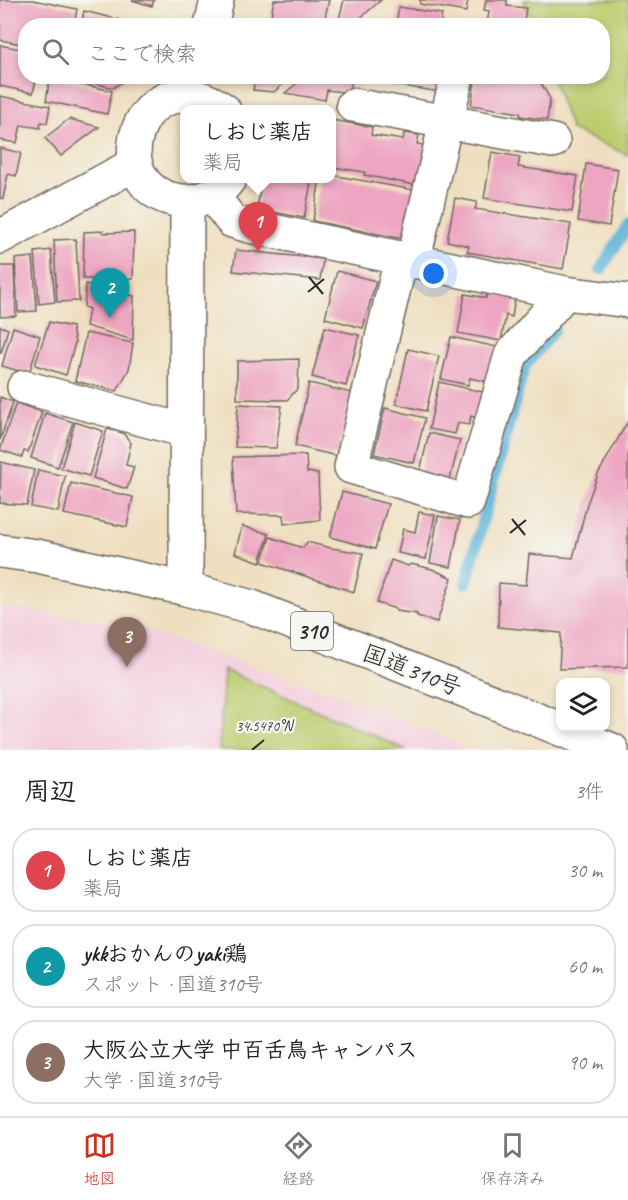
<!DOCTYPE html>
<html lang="ja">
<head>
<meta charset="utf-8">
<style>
	:root { --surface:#fff; --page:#f2f2f2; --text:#222; --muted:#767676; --line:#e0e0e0; --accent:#c8321e }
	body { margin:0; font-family:Caveat,"Klee One",sans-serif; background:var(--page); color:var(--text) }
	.controls { position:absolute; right:18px; bottom:18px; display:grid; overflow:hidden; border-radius:12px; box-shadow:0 3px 9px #0003 }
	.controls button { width:54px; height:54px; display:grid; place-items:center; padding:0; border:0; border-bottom:2px solid var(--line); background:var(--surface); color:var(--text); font:30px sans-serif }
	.you { position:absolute; left:434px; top:274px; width:21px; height:21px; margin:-15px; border:4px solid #fff; border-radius:50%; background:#1a73e8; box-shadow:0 0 0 9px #1a73e833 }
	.badge { display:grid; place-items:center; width:39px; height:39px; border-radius:50%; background:var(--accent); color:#fff; font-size:20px; font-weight:700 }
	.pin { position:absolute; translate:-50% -50px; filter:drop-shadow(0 2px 3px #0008) }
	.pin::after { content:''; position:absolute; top:32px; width:21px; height:18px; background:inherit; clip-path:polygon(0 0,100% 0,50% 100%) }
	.popup { position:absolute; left:180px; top:105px; width:156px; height:78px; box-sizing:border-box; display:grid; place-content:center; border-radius:12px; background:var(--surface); filter:drop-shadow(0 2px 4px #0005); font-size:20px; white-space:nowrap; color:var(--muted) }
	.popup b { font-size:22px; color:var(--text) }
	.popup::after { content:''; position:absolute; left:50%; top:100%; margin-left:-12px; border:12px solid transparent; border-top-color:var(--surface) }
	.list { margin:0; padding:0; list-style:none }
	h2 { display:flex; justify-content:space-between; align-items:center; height:78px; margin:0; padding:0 24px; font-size:26px }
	h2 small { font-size:20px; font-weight:400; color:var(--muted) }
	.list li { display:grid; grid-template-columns:39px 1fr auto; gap:18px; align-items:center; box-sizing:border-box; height:84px; margin:0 12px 12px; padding:0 12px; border:2px solid var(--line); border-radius:24px }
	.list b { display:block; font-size:22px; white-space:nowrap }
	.list p { margin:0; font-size:20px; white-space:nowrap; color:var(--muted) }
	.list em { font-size:20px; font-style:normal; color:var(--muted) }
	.icon { flex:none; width:33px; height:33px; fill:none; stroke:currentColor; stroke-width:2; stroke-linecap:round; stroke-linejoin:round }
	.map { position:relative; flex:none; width:628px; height:750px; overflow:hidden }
	.search { position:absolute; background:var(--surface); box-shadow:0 3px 9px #0003; left:18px; right:18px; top:18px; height:66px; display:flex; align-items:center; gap:15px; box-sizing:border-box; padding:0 21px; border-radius:24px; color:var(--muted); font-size:22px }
	.sheet { height:366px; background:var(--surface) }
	nav { display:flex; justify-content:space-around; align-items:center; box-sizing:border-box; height:84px; border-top:2px solid var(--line); background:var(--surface); font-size:16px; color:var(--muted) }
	nav a { display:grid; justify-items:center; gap:3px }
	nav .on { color:var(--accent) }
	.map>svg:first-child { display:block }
	.built { fill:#f4cfde }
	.green { fill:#bccd70; stroke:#747c4e; stroke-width:1.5 }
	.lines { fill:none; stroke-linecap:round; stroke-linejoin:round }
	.stream { stroke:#59b1d6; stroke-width:12 }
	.building { fill:#eda5c1 }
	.minor-casing { stroke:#706a5f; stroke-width:36 }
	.highway-casing { stroke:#706a5f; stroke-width:36 }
	.minor { stroke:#fff; stroke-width:33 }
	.highway { stroke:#fff; stroke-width:33 }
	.ticks { fill:none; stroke:#2b2b2b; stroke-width:2 }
	.labels { text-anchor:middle; stroke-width:4.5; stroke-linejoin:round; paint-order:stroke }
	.shield { fill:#f6f6f2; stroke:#686867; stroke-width:1.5 }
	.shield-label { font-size:22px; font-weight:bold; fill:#2b2b2b }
	.street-label { font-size:24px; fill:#2b2b2b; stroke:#f6f6f2 }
	.ticks-label { font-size:15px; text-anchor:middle; fill:#2b2b2b; stroke:#f6f6f2; stroke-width:4.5; stroke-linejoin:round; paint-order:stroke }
</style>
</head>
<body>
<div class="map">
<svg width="628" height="750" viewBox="0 0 628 750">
	<rect width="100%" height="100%" fill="#f6f6f2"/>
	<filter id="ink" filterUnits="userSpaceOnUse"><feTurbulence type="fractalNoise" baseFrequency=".0167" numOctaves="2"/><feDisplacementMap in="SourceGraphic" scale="12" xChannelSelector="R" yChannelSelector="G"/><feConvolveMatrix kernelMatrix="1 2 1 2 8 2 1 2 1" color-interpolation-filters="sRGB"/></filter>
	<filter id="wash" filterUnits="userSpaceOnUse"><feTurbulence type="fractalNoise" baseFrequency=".008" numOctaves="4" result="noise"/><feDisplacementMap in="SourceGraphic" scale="24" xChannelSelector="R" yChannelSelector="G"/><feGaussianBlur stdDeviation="1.35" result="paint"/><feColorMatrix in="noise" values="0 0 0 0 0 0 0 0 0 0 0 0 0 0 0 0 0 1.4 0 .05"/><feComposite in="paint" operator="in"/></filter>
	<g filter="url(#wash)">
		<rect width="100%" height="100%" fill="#efdfc0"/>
		<path class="built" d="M 0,606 L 138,628 L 369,706 L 472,750 L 0,750 Z"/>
		<path class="green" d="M 524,0 L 628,0 L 628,155 L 571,130 L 552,77 L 602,76 L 602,26 L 533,25 Z
			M 224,670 L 407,750 L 219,750 Z"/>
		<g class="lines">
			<path class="stream" d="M 601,269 L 628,225
				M 466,583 L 524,367 L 554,330"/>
		</g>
		<g id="blocks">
			<path class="building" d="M 0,0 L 33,0 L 77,9 L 74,26 L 26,26 L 26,45 L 0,40 Z
				M 132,0 L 154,0 L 152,6 Z
				M 274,0 L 329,0 L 323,26 L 269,26 Z
				M 344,0 L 381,0 L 351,26 L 337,26 Z
				M 420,0 L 468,0 L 466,12 L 420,4 Z
				M 486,0 L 507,0 L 507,6 L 526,8 L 523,26 L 487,25 L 489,11 L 484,10 Z
				M 399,7 L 442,14 L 440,26 L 387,26 L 388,22 L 396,24 Z
				M 84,11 L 141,25 L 141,26 L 81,26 Z
				M 0,45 L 26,50 L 26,76 L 37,76 L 33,93 L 0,86 Z
				M 66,76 L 130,76 L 113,88 Z
				M 256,76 L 292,76 L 274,92 L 253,90 Z
				M 306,76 L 323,79 L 323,76 L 443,76 L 440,92 L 352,78 L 350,93 L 327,90 L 325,100 L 285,93 Z
				M 476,76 L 537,76 L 550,99 L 547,120 L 520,116 L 520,113 L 471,105 Z
				M 50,77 L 112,91 L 107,114 L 46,101 Z
				M 0,96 L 50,106 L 47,123 L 41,122 L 40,128 L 21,125 L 17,143 L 0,140 Z
				M 69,119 L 99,127 L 61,156 L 45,138 Z
				M 332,120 L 372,127 L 371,135 L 403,140 L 404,133 L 419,135 L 417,144 L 432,147 L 425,187 L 364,175 L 365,172 L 332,167 Z
				M 0,148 L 21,153 L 16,176 L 8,174 L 3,199 L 0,198 Z
				M 492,152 L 520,157 L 518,167 L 578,176 L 572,212 L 484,198 Z
				M 586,164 L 618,169 L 609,226 L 578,221 Z
				M 332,175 L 419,191 L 410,231 L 398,238 L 313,221 L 320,178 L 332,178 Z
				M 262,178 L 312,178 L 304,218 L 257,209 Z
				M 455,198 L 477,202 L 475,209 L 571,224 L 563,269 L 467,252 L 469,246 L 447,241 Z
				M 103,231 L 103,233 L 134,232 L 133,279 L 83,279 L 84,232 Z
				M 76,239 L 79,301 L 57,302 L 54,240 Z
				M 51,250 L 55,302 L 39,304 L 35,252 Z
				M 236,250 L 323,259 L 320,280 L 233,271 Z
				M 33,257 L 37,311 L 18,312 L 15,259 Z
				M 0,266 L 14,266 L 16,316 L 0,317 Z
				M 337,271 L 376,281 L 363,328 L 325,318 Z
				M 86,284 L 134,296 L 133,340 L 86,326 L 89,309 L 84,307 Z
				M 487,292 L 515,297 L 512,317 L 506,315 L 501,341 L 458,333 L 465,294 L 486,298 Z
				M 49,322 L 72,327 L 75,343 L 66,375 L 35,365 Z
				M 0,326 L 8,329 L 1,353 L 0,353 Z
				M 13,327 L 40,336 L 29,374 L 2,366 Z
				M 325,327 L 359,335 L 346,386 L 312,377 Z
				M 86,333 L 133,343 L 129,369 L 117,391 L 75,381 Z
				M 451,337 L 497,347 L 488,382 L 470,378 L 468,385 L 441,379 Z
				M 408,349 L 439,356 L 426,411 L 396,404 Z
				M 299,359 L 298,388 L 287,400 L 237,399 L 237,361 Z
				M 439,382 L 483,392 L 477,418 L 471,416 L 469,425 L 458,423 L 455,434 L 429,429 Z
				M 309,383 L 352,393 L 337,456 L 295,446 Z
				M 0,397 L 13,402 L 0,440 Z
				M 16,403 L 42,412 L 28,452 L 24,451 L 22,457 L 0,450 Z
				M 238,404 L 282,406 L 276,448 L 235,447 Z
				M 385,408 L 425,418 L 414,463 L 374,454 Z
				M 45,413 L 73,422 L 58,467 L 31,458 Z
				M 628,421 L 628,667 L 559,669 L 561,633 L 498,627 L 499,583 L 526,585 L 529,554 L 573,558 L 587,504 L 598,474 Z
				M 75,422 L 103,431 L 89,476 L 61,468 Z
				M 107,429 L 123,433 L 131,443 L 126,465 L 134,467 L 127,489 L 93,478 Z
				M 429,433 L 460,440 L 449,483 L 419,476 Z
				M 306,455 L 307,472 L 318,474 L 320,520 L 284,524 L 283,515 L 236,514 L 233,457 Z
				M 1,462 L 34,470 L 27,505 L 0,503 Z
				M 38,470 L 65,476 L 58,512 L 31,507 Z
				M 71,483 L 133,497 L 127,527 L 64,514 Z
				M 342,492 L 388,504 L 375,549 L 330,537 Z
				M 419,512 L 435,515 L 426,559 L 398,553 L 403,529 L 415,532 Z
				M 438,516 L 460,520 L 451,567 L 430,563 Z
				M 242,526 L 269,534 L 260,562 L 235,553 Z
				M 270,537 L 303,548 L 307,542 L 331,548 L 363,553 L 354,592 L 262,562 Z
				M 391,560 L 408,566 L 411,564 L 432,569 L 452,578 L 437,622 L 417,616 L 417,614 L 396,611 L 396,609 L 377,603 Z"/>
		</g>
	</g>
	<g filter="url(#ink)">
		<use href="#blocks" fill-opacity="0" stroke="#706a5f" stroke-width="1.5"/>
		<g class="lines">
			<g class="minor-casing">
				<path id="minor" d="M 211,26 L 217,0
					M 353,105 L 553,141
					M 224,110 C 138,51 95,192 182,201 C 201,203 219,194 230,178
					M 212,195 L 232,221 L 249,226 L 565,293 L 628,301
					M 0,237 L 135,164
					M 401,259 L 351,467 L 468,502 L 511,355 L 565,293
					M 413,262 L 457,76
					M 24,387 L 186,431
					M 186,589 L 187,202"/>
			</g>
			<g class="highway-casing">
				<path id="highway" d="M 0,551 L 37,556 L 186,589 L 252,607 L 476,695 L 612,750"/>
			</g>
			<use href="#minor" class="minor"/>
			<use href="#highway" class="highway"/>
		</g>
	</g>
	<path class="ticks" d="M 309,277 L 323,294M 308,292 L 324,279M 512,519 L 525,535M 510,533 L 526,520M 252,750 L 264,740"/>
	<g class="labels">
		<rect class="shield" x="291" y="612" width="42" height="38" rx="4.5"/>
		<g class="shield-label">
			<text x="312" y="639">310</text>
		</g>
		<g class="street-label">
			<text transform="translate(412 670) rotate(21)" y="8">国道310号</text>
		</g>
	</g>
	<g class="ticks-label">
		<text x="264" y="731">34.5470°N</text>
	</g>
</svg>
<div class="controls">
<button><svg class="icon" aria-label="layers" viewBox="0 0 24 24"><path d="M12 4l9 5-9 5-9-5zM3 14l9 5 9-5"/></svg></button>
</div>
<div class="you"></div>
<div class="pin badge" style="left:258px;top:252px;background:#e0444e">1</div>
<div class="popup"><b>しおじ薬店</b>薬局</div>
<div class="pin badge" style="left:110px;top:318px;background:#0f9aa8">2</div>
<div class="pin badge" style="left:127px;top:667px;background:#8d6e63">3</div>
<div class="search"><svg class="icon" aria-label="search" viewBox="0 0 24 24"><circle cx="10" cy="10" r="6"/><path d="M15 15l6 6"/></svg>ここで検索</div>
</div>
<section class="sheet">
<h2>周辺<small>3件</small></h2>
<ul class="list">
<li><span class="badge" style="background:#e0444e">1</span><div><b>しおじ薬店</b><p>薬局</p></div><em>30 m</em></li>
<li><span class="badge" style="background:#0f9aa8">2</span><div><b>ykkおかんのyaki鶏</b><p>スポット · 国道310号</p></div><em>60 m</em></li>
<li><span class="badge" style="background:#8d6e63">3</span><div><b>大阪公立大学 中百舌鳥キャンパス</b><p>大学 · 国道310号</p></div><em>90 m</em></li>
</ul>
</section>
<nav>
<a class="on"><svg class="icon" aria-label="map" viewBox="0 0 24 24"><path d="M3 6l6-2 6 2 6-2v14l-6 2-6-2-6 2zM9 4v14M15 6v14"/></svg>地図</a>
<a><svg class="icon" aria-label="directions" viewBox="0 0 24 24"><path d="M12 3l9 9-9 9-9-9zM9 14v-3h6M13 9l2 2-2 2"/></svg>経路</a>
<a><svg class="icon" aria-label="saved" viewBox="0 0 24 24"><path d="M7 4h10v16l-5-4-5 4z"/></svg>保存済み</a>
</nav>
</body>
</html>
